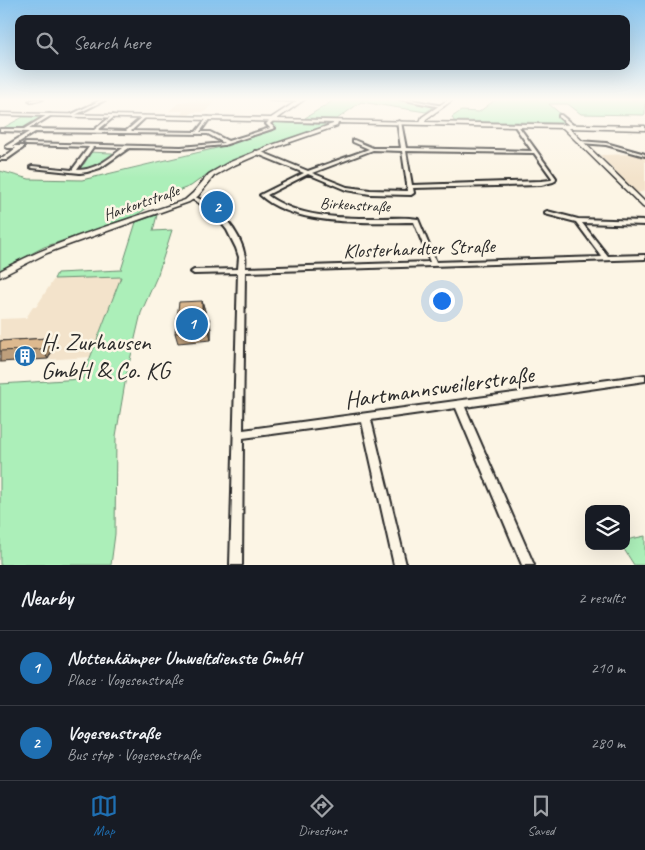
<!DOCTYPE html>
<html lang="en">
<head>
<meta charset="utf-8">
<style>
	:root { --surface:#171b24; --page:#20242c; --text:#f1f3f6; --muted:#9ea1a6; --line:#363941; --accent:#1f6fb2 }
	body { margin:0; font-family:Caveat,sans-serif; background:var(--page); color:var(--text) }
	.controls { position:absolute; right:15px; bottom:15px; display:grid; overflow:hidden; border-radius:10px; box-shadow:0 5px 20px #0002 }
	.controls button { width:45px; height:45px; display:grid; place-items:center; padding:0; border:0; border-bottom:1px solid var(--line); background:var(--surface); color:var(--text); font:25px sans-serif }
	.you { position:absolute; left:441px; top:300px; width:18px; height:18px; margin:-12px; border:4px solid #fff; border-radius:50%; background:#1a73e8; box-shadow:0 0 0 8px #1a73e833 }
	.badge { display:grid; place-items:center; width:32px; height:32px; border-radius:50%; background:var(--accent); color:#fff; font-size:16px; font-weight:700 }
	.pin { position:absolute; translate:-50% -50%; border:2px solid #fff; box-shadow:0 1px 5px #0006 }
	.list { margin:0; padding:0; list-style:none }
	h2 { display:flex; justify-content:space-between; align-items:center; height:65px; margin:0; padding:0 20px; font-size:21px }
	h2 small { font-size:16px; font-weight:400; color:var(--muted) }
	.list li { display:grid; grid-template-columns:32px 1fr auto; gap:15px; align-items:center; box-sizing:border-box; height:75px; padding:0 20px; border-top:1px solid var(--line) }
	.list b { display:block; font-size:19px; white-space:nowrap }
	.list p { margin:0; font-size:16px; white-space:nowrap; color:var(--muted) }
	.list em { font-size:16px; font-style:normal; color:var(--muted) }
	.icon { flex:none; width:28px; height:28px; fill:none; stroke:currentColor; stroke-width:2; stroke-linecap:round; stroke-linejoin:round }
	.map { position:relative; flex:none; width:645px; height:565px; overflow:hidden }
	.search { position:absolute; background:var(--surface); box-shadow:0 5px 20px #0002; left:15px; right:15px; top:15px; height:55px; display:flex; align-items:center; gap:12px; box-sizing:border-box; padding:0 18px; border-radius:10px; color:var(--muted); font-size:19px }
	.sheet { height:215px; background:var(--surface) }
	nav { display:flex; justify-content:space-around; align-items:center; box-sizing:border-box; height:70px; border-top:1px solid var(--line); background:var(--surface); font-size:14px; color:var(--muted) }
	nav a { display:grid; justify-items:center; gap:2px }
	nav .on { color:var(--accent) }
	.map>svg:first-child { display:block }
	.built { fill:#f3e3cb }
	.green { fill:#acefb9; stroke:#6c8d72 }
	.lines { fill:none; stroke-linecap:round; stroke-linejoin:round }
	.street-casing { stroke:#2b2b2b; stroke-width:4 }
	.secondary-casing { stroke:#2b2b2b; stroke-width:3 }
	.street { fill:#fcf5e5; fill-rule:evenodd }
	.secondary { fill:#fcf5e5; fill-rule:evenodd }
	.wall { fill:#be9f7b; stroke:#2b2b2b }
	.shaded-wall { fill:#9b8264; stroke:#2b2b2b }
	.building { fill:#ddb98f; stroke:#2b2b2b }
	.labels { text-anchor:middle; stroke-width:5; stroke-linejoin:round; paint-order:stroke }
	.far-street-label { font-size:16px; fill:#2b2b2b; stroke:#fcf5e5 }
	.street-label { font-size:20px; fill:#2b2b2b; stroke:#fcf5e5 }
	.near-poi-label { font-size:24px; fill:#2b2b2b; stroke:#fcf5e5; text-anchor:start }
	.near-street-label { font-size:24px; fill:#2b2b2b; stroke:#fcf5e5 }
</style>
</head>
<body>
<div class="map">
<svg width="645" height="565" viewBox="0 0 645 565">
	<rect width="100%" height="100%" fill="#fcf5e5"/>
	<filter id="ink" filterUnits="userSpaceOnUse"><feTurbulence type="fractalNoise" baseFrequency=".02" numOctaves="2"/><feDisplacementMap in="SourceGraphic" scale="10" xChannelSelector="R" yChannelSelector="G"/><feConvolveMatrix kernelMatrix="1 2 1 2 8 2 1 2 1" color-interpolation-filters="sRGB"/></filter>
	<g filter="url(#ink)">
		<path class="built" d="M 185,101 L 192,101 L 215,102 L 204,112 L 193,112 L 188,116 L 181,115 L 183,111 L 169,111 L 178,103 Z
			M 639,154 L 645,156 L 645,191 L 637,193 L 600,155 Z
			M 122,277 L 90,357 L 0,363 L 0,319 L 26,318 L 33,307 L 36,307 L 54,279 Z"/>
		<path class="green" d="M 336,99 L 400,99 L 435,106 L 426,112 L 361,102 L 337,119 L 305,118 Z
			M 496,99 L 645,99 L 645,115 L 581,114 L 568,104 L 549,104 L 571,123 L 454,121 L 452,117 L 461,111 L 479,112 Z
			M 23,117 L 43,117 L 23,129 L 1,129 Z
			M 270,122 L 329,125 L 257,150 L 210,172 L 191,186 L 167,195 L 135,216 L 44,247 L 0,270 L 0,171 L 29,179 L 82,180 L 217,148 L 277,129 Z
			M 88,152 L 112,153 L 115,154 L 97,164 L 100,165 L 89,169 L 78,168 L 80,164 L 84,164 L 89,156 L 86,155 Z
			M 157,215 L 153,231 L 172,230 L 158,274 L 141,313 L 126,377 L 116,436 L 115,534 L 111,565 L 0,565 L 0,384 L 82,379 L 121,277 L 54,279 L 57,273 L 121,270 L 136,222 Z
			M 645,536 L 645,565 L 634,565 L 622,546 L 626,546 L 626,540 Z"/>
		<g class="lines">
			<g class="street-casing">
				<path id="street" d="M 36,99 L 43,99 L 31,102 L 29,101 Z
					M 103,99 L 107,99 L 73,116 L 70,115 Z
					M 268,99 L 298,99 L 303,100 L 301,101 L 270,100 Z
					M 400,99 L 407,99 L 443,106 L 441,107 Z
					M 49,114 L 52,115 L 29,129 L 94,130 L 113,115 L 115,116 L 114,117 L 98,130 L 126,131 L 144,116 L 146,117 L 145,118 L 131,131 L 196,132 L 208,117 L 210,118 L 200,132 L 210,132 L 228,141 L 270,128 L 266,124 L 271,119 L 274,120 L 270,124 L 275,128 L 224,145 L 181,149 L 129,148 L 100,168 L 87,172 L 80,173 L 32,168 L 30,167 L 32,166 L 72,170 L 89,147 L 26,145 L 24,144 L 26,143 L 181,147 L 224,143 L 208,134 L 35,132 L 13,146 L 23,146 L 23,148 L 6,160 L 0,160 L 0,158 L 3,158 L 16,148 L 8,148 L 6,147 L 6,146 L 29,132 L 0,131 L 0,129 L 24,129 ZM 93,147 L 123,148 C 108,159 96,170 77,170 Z
					M 559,115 L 561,115 L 573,125 L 573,127 L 571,127 L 559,117 Z
					M 399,121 L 401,122 L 406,148 L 532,151 L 514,125 L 517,124 L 556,178 L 555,181 L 553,182 L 541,185 L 413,188 L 414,193 L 411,195 L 370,194 L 346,190 L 308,174 L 267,195 C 299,219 344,218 383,218 C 395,218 407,217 418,219 L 436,262 L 602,257 L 576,222 L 545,214 L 545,212 L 547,211 L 578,219 L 645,221 L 645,225 L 582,223 L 608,256 L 645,255 L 645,259 L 245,272 L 243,430 L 645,375 L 645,381 L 465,407 L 534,565 L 522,565 L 456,408 L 371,420 L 406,565 L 394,565 L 362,422 L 243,438 L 242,565 L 230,565 L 238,273 L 194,274 L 191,272 L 194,270 L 238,269 L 239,257 L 236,248 L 227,230 L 215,215 L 208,208 L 190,198 L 193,196 C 217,205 241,231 245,257 C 246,260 245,265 245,268 L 430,262 L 414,222 C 370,222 294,227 260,195 L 304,173 L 255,153 L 255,151 L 259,151 L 308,171 L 369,149 L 353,142 L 353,140 L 354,140 L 373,148 L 401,148 L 397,122 ZM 373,150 L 402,151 L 408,191 L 370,190 L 347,187 L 312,173 ZM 406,151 L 534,153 L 552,178 L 551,180 L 541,181 L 412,185 Z
					M 579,141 L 606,143 L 645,154 L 645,156 L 606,145 L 581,143 L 579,143 Z"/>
			</g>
			<g class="secondary-casing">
				<path id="secondary" d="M 300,99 L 305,99 L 277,119 L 420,122 L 422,117 L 449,99 L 454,99 L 426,119 L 425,122 L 645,126 L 645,130 L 569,128 L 645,202 L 645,208 L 643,207 L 563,128 L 338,123 L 337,126 L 276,147 L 232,166 L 214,176 L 198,196 L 189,202 L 71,244 L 47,253 L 0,277 L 0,271 C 58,239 122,222 185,200 L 193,193 L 209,174 L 228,163 L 272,145 L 333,124 L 333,123 L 0,115 L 0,113 L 271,118 Z"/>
			</g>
			<use href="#street" class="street"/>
			<use href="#secondary" class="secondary"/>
		</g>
		<path class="wall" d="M 202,301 L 205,311 L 204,319 L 211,329 L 211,340 L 178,343 L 175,333 Z
			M 48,338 L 53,349 L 48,359 L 0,362 L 0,341 Z"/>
		<path class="shaded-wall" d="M 202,301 L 205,311 L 204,329 L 202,319 Z
			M 209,318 L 211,329 L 211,340 L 209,330 Z
			M 48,338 L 53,349 L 48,359 L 42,349 Z"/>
		<path class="building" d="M 202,301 L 202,319 L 209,318 L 209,330 L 175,333 L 179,302 Z
			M 48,338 L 42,349 L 0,351 L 0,341 Z"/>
	</g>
	<linearGradient id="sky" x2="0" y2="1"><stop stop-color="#87c4ef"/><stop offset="0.56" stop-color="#fefaf3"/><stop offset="1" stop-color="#fefaf3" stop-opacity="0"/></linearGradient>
	<rect width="645" height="178" fill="url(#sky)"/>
	<defs>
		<g id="building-disc" transform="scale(1.125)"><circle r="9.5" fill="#1f6fb2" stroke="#fcf5e5"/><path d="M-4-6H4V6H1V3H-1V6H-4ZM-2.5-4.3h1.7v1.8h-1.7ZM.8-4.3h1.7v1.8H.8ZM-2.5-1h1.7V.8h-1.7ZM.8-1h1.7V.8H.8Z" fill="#fff"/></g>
	</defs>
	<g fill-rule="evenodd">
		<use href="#building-disc" x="25" y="356"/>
	</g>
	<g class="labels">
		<g class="far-street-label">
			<text transform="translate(141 202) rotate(-19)" y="6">Harkortstraße</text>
			<text transform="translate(355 204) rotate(3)" y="6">Birkenstraße</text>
		</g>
		<g class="street-label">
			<text transform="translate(419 248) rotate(-2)" y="7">Klosterhardter Straße</text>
		</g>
		<g class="near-poi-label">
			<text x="41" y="350">H. Zurhausen<tspan x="41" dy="28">GmbH &amp; Co. KG</tspan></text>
		</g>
		<g class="near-street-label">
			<text transform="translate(439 387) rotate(-8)" y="8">Hartmannsweilerstraße</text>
		</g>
	</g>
</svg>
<div class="controls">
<button><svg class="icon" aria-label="layers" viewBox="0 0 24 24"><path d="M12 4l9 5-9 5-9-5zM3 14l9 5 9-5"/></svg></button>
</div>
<div class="you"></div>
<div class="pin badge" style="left:192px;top:324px">1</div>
<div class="pin badge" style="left:217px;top:207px">2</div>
<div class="search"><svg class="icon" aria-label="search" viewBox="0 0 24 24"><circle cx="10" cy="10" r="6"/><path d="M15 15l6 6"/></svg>Search here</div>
</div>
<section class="sheet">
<h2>Nearby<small>2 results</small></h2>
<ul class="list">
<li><span class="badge">1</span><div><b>Nottenkämper Umweltdienste GmbH</b><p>Place · Vogesenstraße</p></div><em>210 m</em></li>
<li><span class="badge">2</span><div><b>Vogesenstraße</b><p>Bus stop · Vogesenstraße</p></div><em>280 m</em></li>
</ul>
</section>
<nav>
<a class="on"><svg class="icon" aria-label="map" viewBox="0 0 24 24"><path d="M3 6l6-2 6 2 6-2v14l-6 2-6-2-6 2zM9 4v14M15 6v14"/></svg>Map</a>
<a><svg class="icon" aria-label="directions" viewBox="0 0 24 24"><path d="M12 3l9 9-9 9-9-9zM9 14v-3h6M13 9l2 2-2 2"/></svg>Directions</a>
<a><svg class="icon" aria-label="saved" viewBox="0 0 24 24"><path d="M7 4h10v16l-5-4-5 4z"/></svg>Saved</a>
</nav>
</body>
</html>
